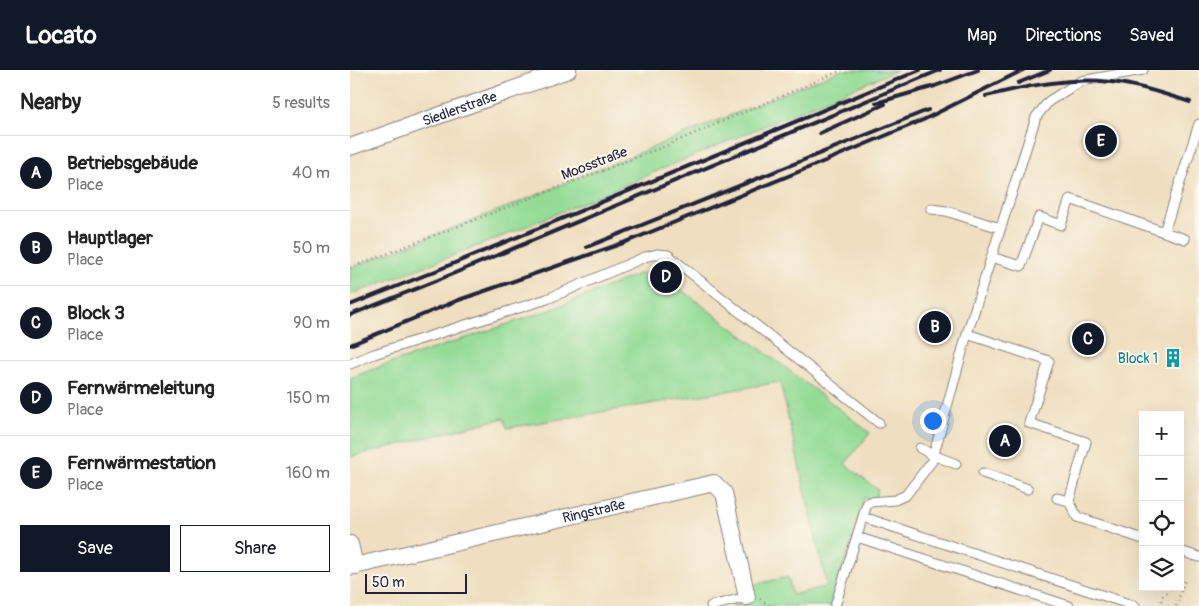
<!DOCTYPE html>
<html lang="en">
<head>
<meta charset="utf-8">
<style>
	:root { --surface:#fff; --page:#f2f2f2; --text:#222; --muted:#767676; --line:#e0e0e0; --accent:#111827 }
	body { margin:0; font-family:Pangolin,sans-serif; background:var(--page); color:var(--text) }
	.controls { position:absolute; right:15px; bottom:15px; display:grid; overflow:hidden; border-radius:0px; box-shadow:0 5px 20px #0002 }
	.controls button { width:45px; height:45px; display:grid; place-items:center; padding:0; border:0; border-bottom:1px solid var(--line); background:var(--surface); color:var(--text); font:25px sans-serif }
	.scale { position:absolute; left:15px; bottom:12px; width:102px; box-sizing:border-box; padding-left:5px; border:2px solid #22223b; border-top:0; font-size:14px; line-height:18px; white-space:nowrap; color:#22223b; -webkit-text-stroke:4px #fbf7ec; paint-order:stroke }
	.you { position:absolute; left:582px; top:350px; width:18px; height:18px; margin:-12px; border:4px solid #fff; border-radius:50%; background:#1a73e8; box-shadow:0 0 0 8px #1a73e833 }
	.badge { display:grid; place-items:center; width:32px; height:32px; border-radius:50%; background:var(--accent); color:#fff; font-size:16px; font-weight:700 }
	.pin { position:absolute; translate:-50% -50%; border:2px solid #fff; box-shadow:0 1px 5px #0006 }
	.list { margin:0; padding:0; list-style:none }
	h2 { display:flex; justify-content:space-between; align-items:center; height:65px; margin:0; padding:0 20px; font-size:21px }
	h2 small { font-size:16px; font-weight:400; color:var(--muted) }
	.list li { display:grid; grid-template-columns:32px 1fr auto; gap:15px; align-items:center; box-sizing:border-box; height:75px; padding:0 20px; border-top:1px solid var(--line) }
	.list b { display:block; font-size:19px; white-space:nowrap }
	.list p { margin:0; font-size:16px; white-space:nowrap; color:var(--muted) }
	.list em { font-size:16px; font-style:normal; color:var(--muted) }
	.actions { display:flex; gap:10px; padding:15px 20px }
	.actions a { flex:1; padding:11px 0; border:1px solid var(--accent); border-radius:0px; text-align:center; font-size:18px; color:var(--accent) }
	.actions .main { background:var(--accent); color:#fff }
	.icon { flex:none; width:28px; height:28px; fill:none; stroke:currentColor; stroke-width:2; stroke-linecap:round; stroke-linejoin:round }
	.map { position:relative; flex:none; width:849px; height:536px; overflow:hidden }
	header { display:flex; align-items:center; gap:30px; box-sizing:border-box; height:70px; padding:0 25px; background:var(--accent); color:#fff }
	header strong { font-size:24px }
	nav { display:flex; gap:28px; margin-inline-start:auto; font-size:18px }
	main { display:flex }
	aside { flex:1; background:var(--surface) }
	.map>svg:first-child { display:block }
	.green { fill:#93db95; stroke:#5a7e68 }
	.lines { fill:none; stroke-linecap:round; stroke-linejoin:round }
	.lane-casing { stroke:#88807e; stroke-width:11 }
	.street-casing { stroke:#88807e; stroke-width:18 }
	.path { stroke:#88807e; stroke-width:2.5; stroke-dasharray:1 4; stroke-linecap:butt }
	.lane { stroke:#fff; stroke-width:9 }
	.street { stroke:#fff; stroke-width:16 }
	.rail { stroke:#22223b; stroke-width:4 }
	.labels { text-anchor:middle; stroke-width:4; stroke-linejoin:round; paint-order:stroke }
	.street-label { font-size:14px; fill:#22223b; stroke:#fbf7ec }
	.culture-label { font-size:14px; fill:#0d838f; stroke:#fbf7ec; text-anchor:end }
</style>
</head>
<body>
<header>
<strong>Locato</strong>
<nav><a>Map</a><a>Directions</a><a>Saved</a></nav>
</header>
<main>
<aside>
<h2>Nearby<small>5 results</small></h2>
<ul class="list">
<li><span class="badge">A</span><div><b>Betriebsgebäude</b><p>Place</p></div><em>40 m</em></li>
<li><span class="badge">B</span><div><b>Hauptlager</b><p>Place</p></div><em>50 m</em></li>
<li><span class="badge">C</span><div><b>Block 3</b><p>Place</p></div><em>90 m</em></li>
<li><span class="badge">D</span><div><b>Fernwärmeleitung</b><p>Place</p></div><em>150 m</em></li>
<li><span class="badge">E</span><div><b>Fernwärmestation</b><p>Place</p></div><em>160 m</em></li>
</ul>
<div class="actions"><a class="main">Save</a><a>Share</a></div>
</aside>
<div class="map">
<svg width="849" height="536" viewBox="0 0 849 536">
	<rect width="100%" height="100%" fill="#fbf7ec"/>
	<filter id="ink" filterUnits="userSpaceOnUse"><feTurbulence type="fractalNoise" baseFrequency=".02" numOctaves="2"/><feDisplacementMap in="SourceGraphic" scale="10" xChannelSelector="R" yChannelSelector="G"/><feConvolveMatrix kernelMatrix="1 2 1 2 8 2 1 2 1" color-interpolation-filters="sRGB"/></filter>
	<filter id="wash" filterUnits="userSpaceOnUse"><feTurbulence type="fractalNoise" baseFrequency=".0096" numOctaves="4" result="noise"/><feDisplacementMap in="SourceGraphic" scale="20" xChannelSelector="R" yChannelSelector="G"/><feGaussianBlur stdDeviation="1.12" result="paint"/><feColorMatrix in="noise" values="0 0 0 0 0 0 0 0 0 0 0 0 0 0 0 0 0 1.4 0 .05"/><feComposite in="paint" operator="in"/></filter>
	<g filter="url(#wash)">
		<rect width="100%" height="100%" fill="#efdfc0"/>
		<path class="green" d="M 491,0 L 547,0 L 151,167 L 0,225 L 0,198 L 157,137 Z
			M 291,203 C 321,207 349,234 373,251 C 423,288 472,325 520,363 L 495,394 L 528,420 L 525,428 L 514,428 L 481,536 L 380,536 L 404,529 L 402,515 L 438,507 L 442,525 L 477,516 L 430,312 L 157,358 L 154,348 L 0,387 L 0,308 L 29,297 L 200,240 Z"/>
	</g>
	<g filter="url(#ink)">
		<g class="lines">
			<g class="lane-casing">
				<path id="lane" d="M 581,139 L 596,141 L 650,158
					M 814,162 L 835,169
					M 641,187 L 671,196 L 689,147 L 711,155 L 720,129 L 814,162 L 849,54
					M 617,264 L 699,291 L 679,353 L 736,372 L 719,431 L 727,447 L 793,469
					M 0,294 L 24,284 L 197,229 L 295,187 L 307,184 L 318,185 L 529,353
					M 570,378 L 583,385 L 606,394
					M 633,403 L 678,419
					M 707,428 L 719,431
					M 513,447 L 785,536
					M 507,467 L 719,536
					M 830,481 L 849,487
					M 361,536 L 397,527
					M 485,536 L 517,434 L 520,432 L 545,430 L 556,425 L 582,391 L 617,264 L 686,47 L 699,31 L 731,11 L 793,0"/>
			</g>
			<g class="street-casing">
				<g id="street">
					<path id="s1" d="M 0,77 L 218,0"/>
					<path d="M 0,474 L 5,496"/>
					<path id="s2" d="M 0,497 L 364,413 L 374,423 L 397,527"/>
				</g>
			</g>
			<path class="path" d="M 0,198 L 313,77 L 492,0
				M 410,529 L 420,536
				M 810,536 L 813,525 L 822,517
				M 826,536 L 835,510 L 830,510"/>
			<use href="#lane" class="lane"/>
			<use href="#street" class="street"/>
			<path class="rail" d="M 668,13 L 700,0
				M 636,26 C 677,16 718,7 761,12 C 788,15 814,24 840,32
				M 526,33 L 585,16 L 628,0
				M 470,63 L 535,34
				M 237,177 L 578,40
				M 0,235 L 83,202 L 570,0
				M 0,245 L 88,210 L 590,0
				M 0,275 L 106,231 L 276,172 L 475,91 L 573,50 L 673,0"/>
		</g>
	</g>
	<defs>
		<g id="building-bare" transform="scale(1.5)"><path d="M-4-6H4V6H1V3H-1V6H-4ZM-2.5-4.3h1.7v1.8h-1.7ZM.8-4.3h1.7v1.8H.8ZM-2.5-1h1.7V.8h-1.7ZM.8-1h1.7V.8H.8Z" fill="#0f9aa8" stroke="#fbf7ec" stroke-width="2.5" paint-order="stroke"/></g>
	</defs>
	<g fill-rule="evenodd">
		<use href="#building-bare" x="823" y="288"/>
	</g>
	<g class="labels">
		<g class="street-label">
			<text dy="5" stroke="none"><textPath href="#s1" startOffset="116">Siedlerstraße</textPath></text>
			<text transform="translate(244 93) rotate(-21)" y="5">Moosstraße</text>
			<text dy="5" stroke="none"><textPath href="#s2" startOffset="250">Ringstraße</textPath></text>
		</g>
		<g class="culture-label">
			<text x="808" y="293">Block 1</text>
		</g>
	</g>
</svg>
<div class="controls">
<button>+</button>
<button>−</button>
<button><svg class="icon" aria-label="locate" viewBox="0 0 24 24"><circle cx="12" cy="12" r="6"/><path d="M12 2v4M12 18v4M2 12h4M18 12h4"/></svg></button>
<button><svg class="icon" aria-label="layers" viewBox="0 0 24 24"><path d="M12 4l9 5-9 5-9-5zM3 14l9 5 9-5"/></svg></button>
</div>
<div class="scale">50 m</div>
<div class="you"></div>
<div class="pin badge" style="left:655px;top:371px">A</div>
<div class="pin badge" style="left:585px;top:257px">B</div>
<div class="pin badge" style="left:738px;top:269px">C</div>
<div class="pin badge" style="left:316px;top:207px">D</div>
<div class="pin badge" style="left:751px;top:71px">E</div>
</div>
</main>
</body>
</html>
